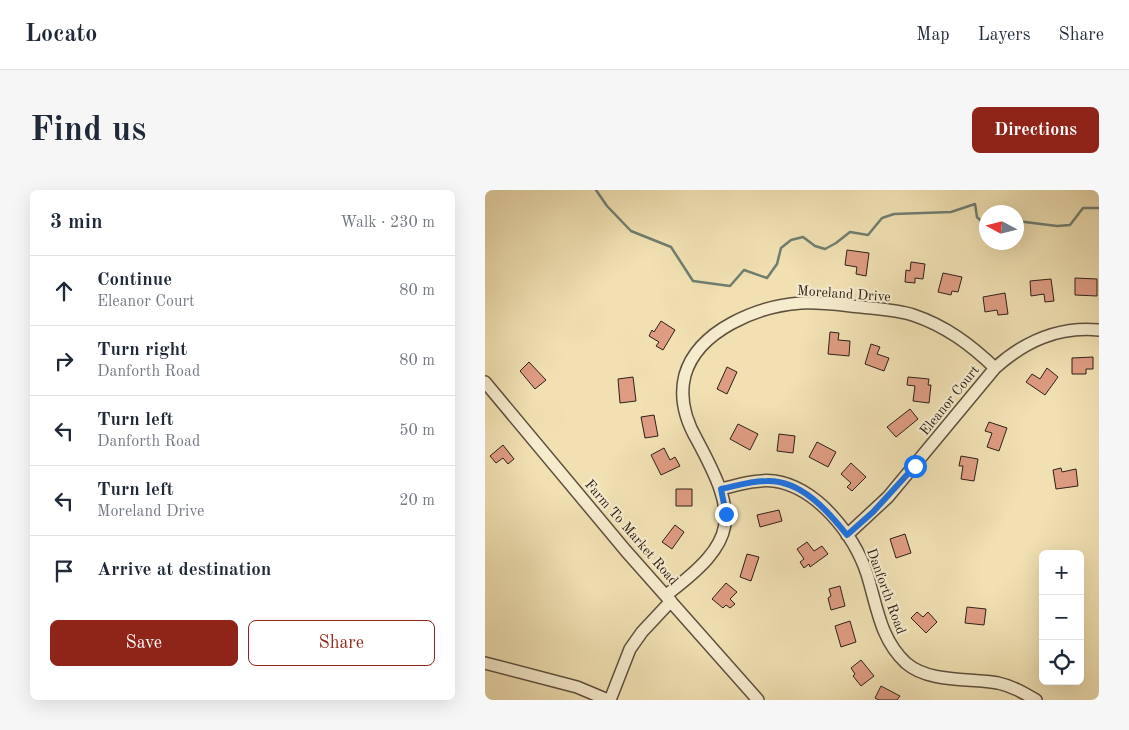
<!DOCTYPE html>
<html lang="en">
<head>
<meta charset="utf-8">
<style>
	:root { --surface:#fff; --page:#f6f6f7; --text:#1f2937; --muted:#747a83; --line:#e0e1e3; --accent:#8f2418 }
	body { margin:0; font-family:"Old Standard TT",serif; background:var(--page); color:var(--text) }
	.controls { position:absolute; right:15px; bottom:15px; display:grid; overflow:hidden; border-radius:8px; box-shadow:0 5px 20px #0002 }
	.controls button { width:45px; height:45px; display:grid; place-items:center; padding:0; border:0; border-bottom:1px solid var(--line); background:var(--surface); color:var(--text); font:25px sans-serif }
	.compass { position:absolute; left:494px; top:15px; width:45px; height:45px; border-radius:50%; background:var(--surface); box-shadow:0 5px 20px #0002; rotate:277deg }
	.stop { position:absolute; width:15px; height:15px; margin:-11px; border:4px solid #1a73e8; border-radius:50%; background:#fff }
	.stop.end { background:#1a73e8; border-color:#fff; box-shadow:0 1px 5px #0008 }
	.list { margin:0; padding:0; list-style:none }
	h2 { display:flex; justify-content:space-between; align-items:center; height:65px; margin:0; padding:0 20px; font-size:21px }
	h2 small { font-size:16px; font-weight:400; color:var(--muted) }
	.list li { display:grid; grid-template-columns:32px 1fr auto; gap:15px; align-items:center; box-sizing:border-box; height:70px; padding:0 20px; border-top:1px solid var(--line) }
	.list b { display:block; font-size:19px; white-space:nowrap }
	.list p { margin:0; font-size:16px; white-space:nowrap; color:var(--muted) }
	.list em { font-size:16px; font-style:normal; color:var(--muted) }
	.actions { display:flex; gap:10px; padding:15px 20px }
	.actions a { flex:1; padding:11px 0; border:1px solid var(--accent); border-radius:8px; text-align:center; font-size:18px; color:var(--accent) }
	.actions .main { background:var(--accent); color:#fff }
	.icon { flex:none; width:28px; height:28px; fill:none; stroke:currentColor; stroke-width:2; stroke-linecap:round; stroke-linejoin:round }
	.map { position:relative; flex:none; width:614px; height:510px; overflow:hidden; border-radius:8px }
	header { display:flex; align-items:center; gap:30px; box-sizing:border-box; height:70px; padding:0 25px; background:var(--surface); border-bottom:1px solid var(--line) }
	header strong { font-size:24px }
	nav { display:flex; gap:28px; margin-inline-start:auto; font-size:18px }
	.intro { display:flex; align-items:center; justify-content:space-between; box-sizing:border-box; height:120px; padding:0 30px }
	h1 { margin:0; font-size:35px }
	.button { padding:12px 22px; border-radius:8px; background:var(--accent); color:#fff; font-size:18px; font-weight:700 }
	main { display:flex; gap:30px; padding:0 30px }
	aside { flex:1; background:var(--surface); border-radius:8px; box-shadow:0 5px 20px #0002 }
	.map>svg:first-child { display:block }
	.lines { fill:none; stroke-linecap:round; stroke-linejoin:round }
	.stream { stroke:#6f7e71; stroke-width:2.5 }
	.building { fill:#de9c82; stroke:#2e2018 }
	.minor-casing { stroke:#5e503e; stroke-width:14 }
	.minor { stroke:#f5ebcd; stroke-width:11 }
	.route { stroke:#1a73e8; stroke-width:6 }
	.labels { text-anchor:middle; stroke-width:4.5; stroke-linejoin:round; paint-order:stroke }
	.street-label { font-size:14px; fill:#2e2018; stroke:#f5ebcd }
</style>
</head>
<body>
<header>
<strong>Locato</strong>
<nav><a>Map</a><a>Layers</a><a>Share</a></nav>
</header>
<div class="intro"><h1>Find us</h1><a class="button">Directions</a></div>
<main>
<aside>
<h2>3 min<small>Walk · 230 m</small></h2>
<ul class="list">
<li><svg class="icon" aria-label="ahead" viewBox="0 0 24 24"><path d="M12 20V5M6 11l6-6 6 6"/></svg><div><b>Continue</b><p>Eleanor Court</p></div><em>80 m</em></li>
<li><svg class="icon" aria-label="right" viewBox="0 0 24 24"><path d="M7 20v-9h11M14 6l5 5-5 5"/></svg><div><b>Turn right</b><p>Danforth Road</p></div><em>80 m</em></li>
<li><svg class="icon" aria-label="left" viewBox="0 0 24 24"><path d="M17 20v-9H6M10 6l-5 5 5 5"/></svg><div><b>Turn left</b><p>Danforth Road</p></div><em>50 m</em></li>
<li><svg class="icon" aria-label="left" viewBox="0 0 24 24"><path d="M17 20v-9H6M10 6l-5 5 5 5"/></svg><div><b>Turn left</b><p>Moreland Drive</p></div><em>20 m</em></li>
<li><svg class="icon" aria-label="arrive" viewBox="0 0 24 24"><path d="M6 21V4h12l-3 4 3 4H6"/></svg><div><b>Arrive at destination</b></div></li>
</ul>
<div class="actions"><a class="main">Save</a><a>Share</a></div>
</aside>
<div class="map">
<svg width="614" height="510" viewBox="0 0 614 510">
	<rect width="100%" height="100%" fill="#f0e0b2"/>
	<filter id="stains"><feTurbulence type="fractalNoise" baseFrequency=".004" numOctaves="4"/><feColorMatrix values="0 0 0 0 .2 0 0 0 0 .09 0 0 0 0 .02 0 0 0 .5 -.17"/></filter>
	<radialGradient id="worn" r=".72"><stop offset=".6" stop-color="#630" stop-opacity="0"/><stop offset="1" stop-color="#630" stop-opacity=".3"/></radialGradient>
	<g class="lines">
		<path class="stream" d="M 111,0 L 122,16 L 146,41 L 186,57 L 208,91 L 245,96 L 259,80 L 282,88 L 292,74 L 296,58 L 306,50 L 318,47 L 330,56 L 340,59 L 351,53 L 365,42 L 383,45 L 397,28 L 409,24 L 466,22 L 490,14 L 492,27 L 499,34 L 502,33
			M 532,31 L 572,36 L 585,35 L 598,18 L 614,18"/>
	</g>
	<path class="building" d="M 362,60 L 384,63 L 381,86 L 371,84 L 372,77 L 360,75 Z
		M 426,72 L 440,74 L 438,89 L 430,88 L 430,93 L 420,92 L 421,80 L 425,81 Z
		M 458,83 L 477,87 L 473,102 L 467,101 L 466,105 L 453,102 Z
		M 590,88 L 612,89 L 612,106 L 590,105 Z
		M 566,89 L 569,111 L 560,112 L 559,104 L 546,106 L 545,91 Z
		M 520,103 L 523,124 L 513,125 L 512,120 L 500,122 L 498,107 Z
		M 176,131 L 190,140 L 178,160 L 171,156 L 174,152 L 164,146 L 167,140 L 169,142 Z
		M 345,142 L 354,143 L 353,150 L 365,151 L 364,166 L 343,164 Z
		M 386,154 L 395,157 L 392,164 L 404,168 L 399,181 L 380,174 Z
		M 608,167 L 608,179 L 601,179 L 601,184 L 587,184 L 587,168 Z
		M 44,172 L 61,190 L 50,199 L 35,181 Z
		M 242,177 L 252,182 L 242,204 L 232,199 Z
		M 562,178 L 573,187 L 560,205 L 541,192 L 547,184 L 555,189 Z
		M 148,187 L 151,211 L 135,213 L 133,189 Z
		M 423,187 L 444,189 L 443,195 L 446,195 L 444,213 L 428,211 L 430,196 L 422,195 Z
		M 425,219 L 433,229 L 411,247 L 402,237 Z
		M 169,225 L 173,246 L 160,248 L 156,227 Z
		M 504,232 L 522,238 L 514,261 L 502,257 L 507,243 L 500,241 Z
		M 253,234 L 273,244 L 265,260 L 245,249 Z
		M 294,244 L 310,246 L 308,263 L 292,261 Z
		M 332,252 L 351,262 L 343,277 L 324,267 Z
		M 18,255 L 29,269 L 23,274 L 18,268 L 11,273 L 5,266 Z
		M 179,258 L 185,270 L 190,267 L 195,276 L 176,285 L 166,265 Z
		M 476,266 L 493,269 L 489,291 L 476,289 L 478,276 L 474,276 Z
		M 366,273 L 381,287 L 367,301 L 362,297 L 366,293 L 356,284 Z
		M 576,278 L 577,282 L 591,279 L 593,296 L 571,299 L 568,280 Z
		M 191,299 L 207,299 L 207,316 L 191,316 Z
		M 294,320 L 297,331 L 275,337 L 272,325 Z
		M 190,335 L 199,342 L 187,359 L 177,352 Z
		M 420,344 L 426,363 L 411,368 L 405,349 Z
		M 322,352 L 329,361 L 337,356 L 343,364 L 325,377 L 324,374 L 319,378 L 315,372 L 319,369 L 312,359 Z
		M 262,364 L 274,367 L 266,391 L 255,387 Z
		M 241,393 L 252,402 L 245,409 L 250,414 L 245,418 L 241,415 L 238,418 L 227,409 Z
		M 355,396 L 360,416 L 346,420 L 343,408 L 346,406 L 344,399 Z
		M 482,417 L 501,419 L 499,435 L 480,433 Z
		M 432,422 L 438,427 L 443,422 L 452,432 L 441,443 L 426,428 Z
		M 365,431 L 371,452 L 356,457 L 350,436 Z
		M 376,470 L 389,486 L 376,496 L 368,486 L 370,484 L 366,478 Z
		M 396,496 L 415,506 L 412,510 L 394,510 L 390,508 Z"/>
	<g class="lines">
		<g class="minor-casing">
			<path id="minor" d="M 0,192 L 141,361 L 273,510
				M 236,299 C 253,295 271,289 289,291 C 332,297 369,345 382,384 C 392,416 395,449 421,473 C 444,493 484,488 513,493 C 527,496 539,503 551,510
				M 362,345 L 403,307 L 510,178 C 540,151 573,136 614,140
				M 181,405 C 254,350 254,328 212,250 C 201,231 194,208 200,185 C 213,140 273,116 316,113 C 336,112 356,115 376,117 C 394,119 412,120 428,125 C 461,136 486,155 510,178
				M 0,473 L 92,497 L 123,510
				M 125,510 L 145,459 L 157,442 L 186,411"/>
		</g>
		<use href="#minor" class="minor"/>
	</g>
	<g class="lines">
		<path class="route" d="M 241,324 L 236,299 C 251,296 266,291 282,291 C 316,290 343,321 362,345 L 388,322 L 430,276"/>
	</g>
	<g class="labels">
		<g class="street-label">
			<text transform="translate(359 103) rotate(4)" y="5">Moreland Drive</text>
			<text transform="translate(464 210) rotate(-51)" y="5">Eleanor Court</text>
			<text transform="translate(147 342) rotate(49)" y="5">Farm To Market Road</text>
			<text transform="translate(402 401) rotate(70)" y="5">Danforth Road</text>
		</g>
	</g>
	<rect width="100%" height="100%" filter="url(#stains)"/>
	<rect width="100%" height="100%" fill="url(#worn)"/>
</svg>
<div class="controls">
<button>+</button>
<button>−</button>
<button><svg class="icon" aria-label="locate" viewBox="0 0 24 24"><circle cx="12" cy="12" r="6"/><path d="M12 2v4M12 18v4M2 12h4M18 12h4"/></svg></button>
</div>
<svg class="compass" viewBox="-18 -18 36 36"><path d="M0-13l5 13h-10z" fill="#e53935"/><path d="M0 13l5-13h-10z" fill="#747a83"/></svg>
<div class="stop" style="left:430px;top:276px"></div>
<div class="stop end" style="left:241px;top:324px"></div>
</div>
</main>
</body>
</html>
